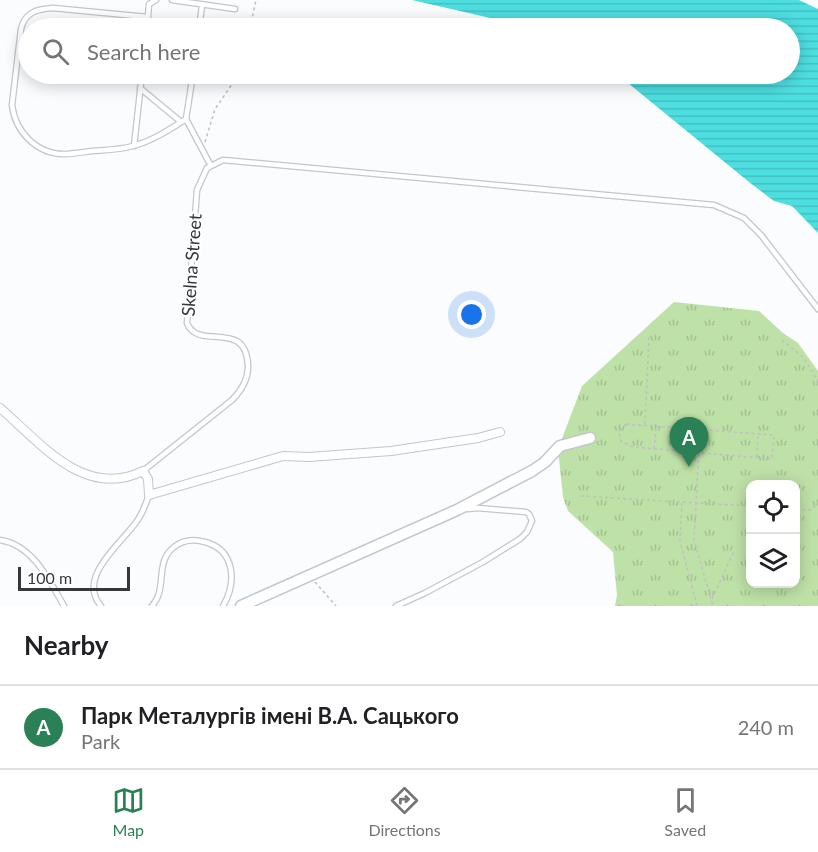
<!DOCTYPE html>
<html lang="en">
<head>
<meta charset="utf-8">
<style>
	:root { --surface:#fff; --page:#f2f2f2; --text:#202124; --muted:#757577; --line:#e0e0e0; --accent:#2a8156 }
	body { margin:0; font-family:Lato,sans-serif; background:var(--page); color:var(--text) }
	.controls { position:absolute; right:18px; bottom:18px; display:grid; overflow:hidden; border-radius:12px; box-shadow:0 3px 15px #0003 }
	.controls button { width:54px; height:54px; display:grid; place-items:center; padding:0; border:0; border-bottom:2px solid var(--line); background:var(--surface); color:var(--text); font:30px sans-serif }
	.scale { position:absolute; left:18px; bottom:15px; width:112px; box-sizing:border-box; padding-left:6px; border:3px solid #35383b; border-top:0; font-size:16px; line-height:21px; white-space:nowrap; color:#35383b; -webkit-text-stroke:4px #fff; paint-order:stroke }
	.you { position:absolute; left:472px; top:315px; width:21px; height:21px; margin:-15px; border:4px solid #fff; border-radius:50%; background:#1a73e8; box-shadow:0 0 0 9px #1a73e833 }
	.badge { display:grid; place-items:center; width:39px; height:39px; border-radius:50%; background:var(--accent); color:#fff; font-size:20px; font-weight:700 }
	.pin { position:absolute; translate:-50% -50px; filter:drop-shadow(0 2px 3px #0008) }
	.pin::after { content:''; position:absolute; top:32px; width:21px; height:18px; background:inherit; clip-path:polygon(0 0,100% 0,50% 100%) }
	.list { margin:0; padding:0; list-style:none }
	h2 { display:flex; justify-content:space-between; align-items:center; height:78px; margin:0; padding:0 24px; font-size:26px }
	h2 small { font-size:20px; font-weight:400; color:var(--muted) }
	.list li { display:grid; grid-template-columns:39px 1fr auto; gap:18px; align-items:center; box-sizing:border-box; height:84px; padding:0 24px; border-top:2px solid var(--line) }
	.list b { display:block; font-size:22px; white-space:nowrap }
	.list p { margin:0; font-size:20px; white-space:nowrap; color:var(--muted) }
	.list em { font-size:20px; font-style:normal; color:var(--muted) }
	.icon { flex:none; width:33px; height:33px; fill:none; stroke:currentColor; stroke-width:2; stroke-linecap:round; stroke-linejoin:round }
	.map { position:relative; flex:none; width:818px; height:606px; overflow:hidden }
	.search { position:absolute; background:var(--surface); box-shadow:0 3px 15px #0003; left:18px; right:18px; top:18px; height:66px; display:flex; align-items:center; gap:15px; box-sizing:border-box; padding:0 21px; border-radius:33px; color:var(--muted); font-size:22px }
	.sheet { height:162px; background:var(--surface) }
	nav { display:flex; justify-content:space-around; align-items:center; box-sizing:border-box; height:84px; border-top:2px solid var(--line); background:var(--surface); font-size:16px; color:var(--muted) }
	nav a { display:grid; justify-items:center; gap:3px }
	nav .on { color:var(--accent) }
	.map>svg:first-child { display:block }
	.park { fill:url(#park-tufts); fill-rule:evenodd }
	.water { fill:url(#water-rules) }
	.lines { fill:none; stroke-linecap:round; stroke-linejoin:round }
	.service-casing { stroke:#c0c7cf; stroke-width:7 }
	.minor-casing { stroke:#c0c7cf; stroke-width:10 }
	.tertiary-casing { stroke:#c0c7cf; stroke-width:13 }
	.path { stroke:#bec0c2; stroke-width:1.5; stroke-dasharray:3 3; stroke-linecap:butt }
	.service { stroke:#fff; stroke-width:4.5 }
	.minor { stroke:#fff; stroke-width:8 }
	.tertiary { stroke:#fff; stroke-width:10 }
	.labels { text-anchor:middle; stroke-width:4.5; stroke-linejoin:round; paint-order:stroke }
	.street-label { font-size:18px; fill:#35383b; stroke:#fff }
</style>
</head>
<body>
<div class="map">
<svg width="818" height="606" viewBox="0 0 818 606">
	<defs>
		<pattern id="park-tufts" width="24" height="20" patternUnits="userSpaceOnUse" patternTransform="scale(1.5)"><rect width="24" height="20" fill="#bee1a7"/><path d="M3 7l-1-3M5 7V3M7 7l1-3M15 17l-1-3M17 17v-4M19 17l1-3" fill="none" stroke="#a4c291"/></pattern>
		<pattern id="water-rules" width="6" height="5" patternUnits="userSpaceOnUse" patternTransform="scale(1.5)"><rect width="6" height="5" fill="#4ddee0"/><path d="M0 2.5h6" fill="none" stroke="#44bfc1"/></pattern>
	</defs>
	<rect width="100%" height="100%" fill="#fafcfd"/>
	<path class="park" d="M 674,302 L 759,311 L 783,333 L 798,343 L 818,371 L 818,606 L 615,606 L 617,595 L 613,552 L 568,511 L 563,497 L 558,449 L 582,386 ZM 750,484 L 796,484 L 796,584 L 750,584 Z"/>
	<path class="water" d="M 412,0 L 799,0 L 818,9 L 818,233 L 792,206 L 774,201 L 749,182 L 617,74 L 790,74 L 790,28 L 519,28 L 499,20 Z"/>
	<g class="lines">
		<g class="service-casing">
			<path id="service" d="M 172,0 L 235,9
				M 147,17 L 53,8 C 37,9 25,12 21,29 L 12,105 C 15,131 36,154 64,154 C 73,154 83,152 92,151 C 105,150 119,150 133,146 C 152,141 169,130 186,119
				M 147,28 L 149,4 L 156,0
				M 199,28 L 202,6
				M 193,74 L 186,119 L 211,166
				M 140,88 L 181,122
				M 134,146 L 142,74
				M 143,471 L 232,400 C 241,391 248,381 248,367 C 247,317 198,352 187,323 L 197,190 L 207,168 L 223,160 L 714,205 L 744,218 L 761,235 L 818,309
				M 0,540 C 33,545 49,580 64,606
				M 101,606 C 76,577 122,543 137,521 C 143,513 146,503 149,495
				M 152,606 C 168,589 154,562 174,547 C 183,540 194,539 205,542 C 235,550 237,582 223,606
				M 396,606 L 425,593 L 483,562 L 520,539 L 527,532 L 532,521 L 529,514 L 526,512 L 478,508 L 467,509"/>
		</g>
		<g class="minor-casing">
			<path id="minor" d="M 0,408 C 40,442 84,500 143,471 L 148,479 L 149,495 L 283,456 L 309,457 L 391,451 L 478,438 L 500,432"/>
		</g>
		<g class="tertiary-casing">
			<path id="tertiary" d="M 241,606 L 457,510 L 532,471 L 545,462 L 560,446 L 590,438"/>
		</g>
		<path class="path" d="M 250,28 L 256,0
			M 205,142 L 215,109 L 239,74
			M 782,340 L 803,357 L 818,381
			M 626,424 L 774,435 L 772,459 L 633,447 L 621,441 L 619,433 Z
			M 645,424 L 649,337
			M 700,430 L 694,540 L 713,606
			M 654,449 L 656,427
			M 757,457 L 758,435
			M 581,496 L 750,506
			M 682,503 L 680,541 L 697,606
			M 796,509 L 809,510 L 818,505
			M 315,582 L 336,606
			M 712,599 L 734,551
			M 618,605 L 620,606"/>
		<use href="#service" class="service"/>
		<use href="#minor" class="minor"/>
		<use href="#tertiary" class="tertiary"/>
	</g>
	<g class="labels">
		<g class="street-label">
			<text transform="translate(192 265) rotate(-86)" y="6">Skelna Street</text>
		</g>
	</g>
</svg>
<div class="controls">
<button><svg class="icon" aria-label="locate" viewBox="0 0 24 24"><circle cx="12" cy="12" r="6"/><path d="M12 2v4M12 18v4M2 12h4M18 12h4"/></svg></button>
<button><svg class="icon" aria-label="layers" viewBox="0 0 24 24"><path d="M12 4l9 5-9 5-9-5zM3 14l9 5 9-5"/></svg></button>
</div>
<div class="scale">100 m</div>
<div class="you"></div>
<div class="pin badge" style="left:689px;top:467px">A</div>
<div class="search"><svg class="icon" aria-label="search" viewBox="0 0 24 24"><circle cx="10" cy="10" r="6"/><path d="M15 15l6 6"/></svg>Search here</div>
</div>
<section class="sheet">
<h2>Nearby<small></small></h2>
<ul class="list">
<li><span class="badge">A</span><div><b>Парк Металургів імені В.А. Сацького</b><p>Park</p></div><em>240 m</em></li>
</ul>
</section>
<nav>
<a class="on"><svg class="icon" aria-label="map" viewBox="0 0 24 24"><path d="M3 6l6-2 6 2 6-2v14l-6 2-6-2-6 2zM9 4v14M15 6v14"/></svg>Map</a>
<a><svg class="icon" aria-label="directions" viewBox="0 0 24 24"><path d="M12 3l9 9-9 9-9-9zM9 14v-3h6M13 9l2 2-2 2"/></svg>Directions</a>
<a><svg class="icon" aria-label="saved" viewBox="0 0 24 24"><path d="M7 4h10v16l-5-4-5 4z"/></svg>Saved</a>
</nav>
</body>
</html>
